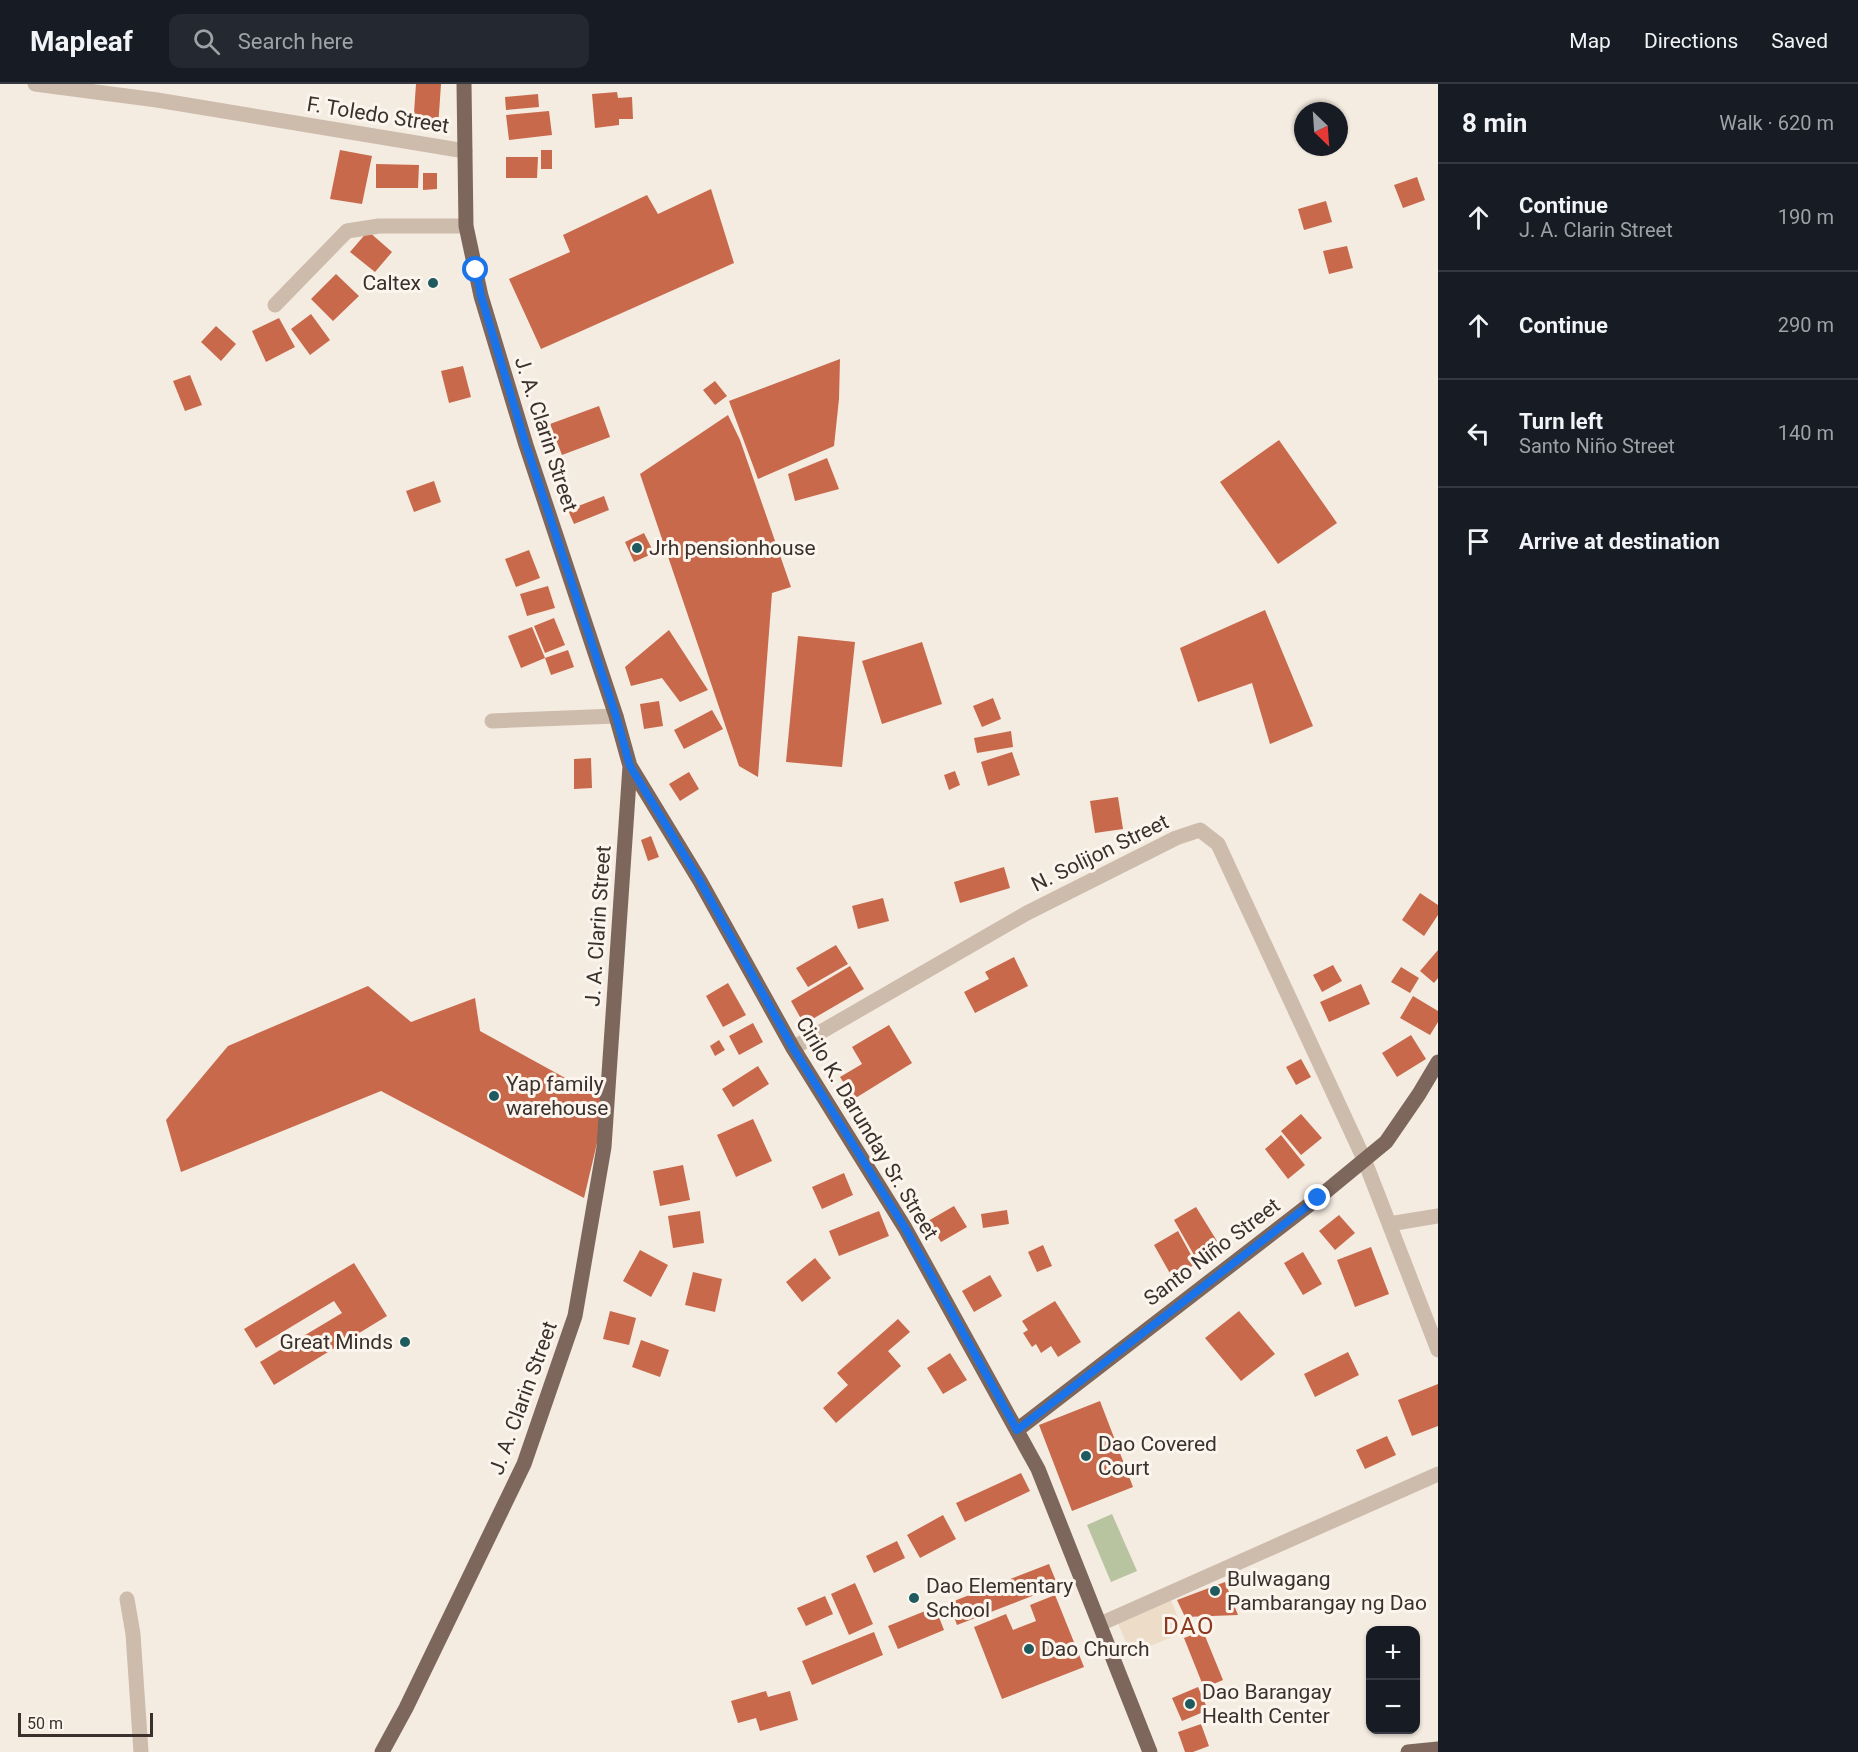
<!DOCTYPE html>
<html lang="en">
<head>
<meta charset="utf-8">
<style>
	:root { --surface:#171b24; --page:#242831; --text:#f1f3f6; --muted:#9ea1a6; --line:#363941 }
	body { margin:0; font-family:Roboto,sans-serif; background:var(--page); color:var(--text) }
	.controls { position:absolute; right:18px; bottom:18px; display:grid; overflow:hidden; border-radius:12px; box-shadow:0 2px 4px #0004 }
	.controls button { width:54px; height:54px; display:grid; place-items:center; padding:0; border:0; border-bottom:2px solid var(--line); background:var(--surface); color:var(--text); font:30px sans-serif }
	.compass { position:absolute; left:1294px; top:18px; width:54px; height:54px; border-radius:50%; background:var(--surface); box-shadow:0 2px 4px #0004; rotate:155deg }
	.scale { position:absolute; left:18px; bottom:15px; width:135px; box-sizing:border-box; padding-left:6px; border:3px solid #3b302b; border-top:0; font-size:16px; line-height:21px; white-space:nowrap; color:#3b302b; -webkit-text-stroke:4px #fbf5ee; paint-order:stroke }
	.stop { position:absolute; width:18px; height:18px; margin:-14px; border:4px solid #1a73e8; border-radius:50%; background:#fff }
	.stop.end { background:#1a73e8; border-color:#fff; box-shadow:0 2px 6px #0008 }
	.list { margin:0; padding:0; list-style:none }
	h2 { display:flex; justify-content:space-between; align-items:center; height:78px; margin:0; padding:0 24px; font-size:26px }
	h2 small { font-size:20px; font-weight:400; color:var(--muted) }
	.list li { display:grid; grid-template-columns:39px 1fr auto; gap:18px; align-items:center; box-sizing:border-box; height:108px; padding:0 24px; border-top:2px solid var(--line) }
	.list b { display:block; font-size:22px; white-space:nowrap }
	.list p { margin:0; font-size:20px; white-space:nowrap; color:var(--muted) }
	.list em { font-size:20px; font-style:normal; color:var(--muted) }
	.icon { flex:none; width:33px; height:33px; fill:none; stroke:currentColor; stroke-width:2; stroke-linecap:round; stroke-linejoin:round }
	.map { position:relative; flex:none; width:1438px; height:1668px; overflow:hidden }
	header { display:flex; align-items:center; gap:36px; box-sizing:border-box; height:84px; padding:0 30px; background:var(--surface); border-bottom:2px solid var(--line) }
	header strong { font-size:28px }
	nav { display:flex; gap:33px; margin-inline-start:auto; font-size:21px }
	.search { width:420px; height:54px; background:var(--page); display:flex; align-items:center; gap:15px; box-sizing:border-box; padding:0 21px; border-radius:12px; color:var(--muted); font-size:22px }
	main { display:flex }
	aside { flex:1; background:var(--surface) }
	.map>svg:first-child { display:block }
	.green { fill:#b8c4a0 }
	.plaza { fill:#ecdcc8 }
	.building { fill:#c8694b }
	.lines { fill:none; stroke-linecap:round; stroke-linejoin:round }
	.minor { stroke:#cdbbac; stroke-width:15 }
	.major { stroke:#7d675c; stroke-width:15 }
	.route { stroke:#1a73e8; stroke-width:8 }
	.poi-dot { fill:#1f5a5e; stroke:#fbf5ee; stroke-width:2 }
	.labels { text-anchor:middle; stroke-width:6; stroke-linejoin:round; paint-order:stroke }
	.street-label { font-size:21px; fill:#3b302b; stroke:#fbf5ee }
	.poi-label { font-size:21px; fill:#3b302b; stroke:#fbf5ee; text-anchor:start }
	.quarter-label { font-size:24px; letter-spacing:1.5px; fill:#8c3b22; stroke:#fbf5ee }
</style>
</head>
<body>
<header>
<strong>Mapleaf</strong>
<div class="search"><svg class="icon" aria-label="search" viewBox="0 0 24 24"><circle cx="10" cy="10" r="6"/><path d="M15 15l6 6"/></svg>Search here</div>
<nav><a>Map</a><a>Directions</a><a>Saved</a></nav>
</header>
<main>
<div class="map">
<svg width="1438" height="1668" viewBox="0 0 1438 1668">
	<rect width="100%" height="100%" fill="#f4ebe1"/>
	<path class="green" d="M 1112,1430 L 1137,1487 L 1111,1498 L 1087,1441 Z"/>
	<path class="plaza" d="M 1170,1514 L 1184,1548 L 1131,1570 L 1117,1537 Z"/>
	<path class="building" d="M 416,0 L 441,0 L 438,44 L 413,43 Z
		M 617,8 L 618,14 L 632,13 L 633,35 L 619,35 L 619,41 L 595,44 L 592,10 Z
		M 538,10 L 539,23 L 506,26 L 505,13 Z
		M 549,27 L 552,51 L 509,56 L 506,31 Z
		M 340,66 L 372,72 L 362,120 L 330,115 Z
		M 541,66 L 552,66 L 552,85 L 541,85 Z
		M 506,73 L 538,73 L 537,94 L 506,94 Z
		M 376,80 L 419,81 L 418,104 L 376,104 Z
		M 423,89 L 437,89 L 437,105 L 423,106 Z
		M 1417,93 L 1425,116 L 1403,124 L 1394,101 Z
		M 711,105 L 734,179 L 541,265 L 509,195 L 570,168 L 563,151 L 647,111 L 658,130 Z
		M 1326,117 L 1332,138 L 1304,146 L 1298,125 Z
		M 368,147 L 392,168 L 375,188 L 350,168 Z
		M 1347,162 L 1353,184 L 1329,190 L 1323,167 Z
		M 336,190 L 359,212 L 333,237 L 311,215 Z
		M 311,230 L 330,256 L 310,271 L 291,245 Z
		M 279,234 L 295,263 L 266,278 L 252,247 Z
		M 216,242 L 236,260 L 221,277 L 201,258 Z
		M 840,275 L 839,315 L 834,362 L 758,395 L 729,317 Z
		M 463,282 L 471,313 L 449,319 L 441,287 Z
		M 190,291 L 202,321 L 185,327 L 173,297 Z
		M 715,297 L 727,312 L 715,321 L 703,306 Z
		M 599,322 L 610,353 L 562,371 L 550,340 Z
		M 728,331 L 740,356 L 791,503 L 772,509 L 758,693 L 739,682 L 640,390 Z
		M 1279,356 L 1337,439 L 1278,480 L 1220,398 Z
		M 827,374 L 839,405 L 795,417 L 788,390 Z
		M 434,397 L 441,418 L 414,428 L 406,407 Z
		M 604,412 L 609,426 L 574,440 L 568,426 Z
		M 644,449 L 654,469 L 634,478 L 625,458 Z
		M 529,466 L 540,494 L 516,503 L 505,475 Z
		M 548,502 L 555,524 L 527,532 L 520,510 Z
		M 1265,526 L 1313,642 L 1270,660 L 1252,599 L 1198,618 L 1180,564 Z
		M 554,534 L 565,561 L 545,569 L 534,542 Z
		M 532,543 L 545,574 L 521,584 L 508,552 Z
		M 669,546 L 708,606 L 680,618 L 662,594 L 631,602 L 625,583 Z
		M 798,552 L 855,558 L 842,683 L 786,678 Z
		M 922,558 L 942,620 L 882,640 L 862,577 Z
		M 568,566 L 574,583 L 551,591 L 545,574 Z
		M 993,614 L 1001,635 L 982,643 L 973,622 Z
		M 659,617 L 663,642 L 644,645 L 640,620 Z
		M 712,626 L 723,645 L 684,665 L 674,646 Z
		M 1011,647 L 1013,663 L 977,669 L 974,654 Z
		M 1012,668 L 1020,691 L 988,702 L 981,678 Z
		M 591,674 L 592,704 L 574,705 L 574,675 Z
		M 955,687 L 960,701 L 949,706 L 944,691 Z
		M 689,688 L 699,705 L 680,717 L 669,700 Z
		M 1118,713 L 1123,745 L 1095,749 L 1090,717 Z
		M 651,752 L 659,773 L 648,777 L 641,756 Z
		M 1004,783 L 1010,804 L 960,819 L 954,798 Z
		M 1420,809 L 1438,821 L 1438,831 L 1424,852 L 1402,836 Z
		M 883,814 L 889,837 L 858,845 L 852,822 Z
		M 836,861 L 848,880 L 808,903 L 796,884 Z
		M 1438,866 L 1438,894 L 1434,899 L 1420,887 Z
		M 1014,873 L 1028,902 L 975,929 L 964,908 L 989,895 L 985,888 Z
		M 1333,881 L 1342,897 L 1322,908 L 1313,891 Z
		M 850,882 L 864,905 L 804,940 L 791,917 Z
		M 1401,883 L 1419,894 L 1410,909 L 1391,898 Z
		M 728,899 L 746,931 L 723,943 L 706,912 Z
		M 1361,900 L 1370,920 L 1329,938 L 1320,918 Z
		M 368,902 L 411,938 L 475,914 L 480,947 L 607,1017 L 584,1114 L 381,1007 L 181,1088 L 166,1036 L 228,962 Z
		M 1413,912 L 1438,927 L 1438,938 L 1430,951 L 1400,934 Z
		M 753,939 L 763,958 L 739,971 L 729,952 Z
		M 889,941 L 912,979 L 854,1015 L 840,993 L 862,980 L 852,963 Z
		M 1411,951 L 1426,975 L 1397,993 L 1382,969 Z
		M 719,956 L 725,966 L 715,972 L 710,962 Z
		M 1301,975 L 1311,993 L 1296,1001 L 1286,983 Z
		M 758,982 L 769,1000 L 733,1023 L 722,1005 Z
		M 1301,1030 L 1322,1054 L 1301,1071 L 1281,1047 Z
		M 753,1035 L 772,1077 L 736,1093 L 717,1051 Z
		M 1281,1051 L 1305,1081 L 1288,1095 L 1265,1065 Z
		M 683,1081 L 690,1116 L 660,1122 L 653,1087 Z
		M 844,1089 L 853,1111 L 822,1125 L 812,1103 Z
		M 954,1122 L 967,1143 L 941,1158 L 928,1137 Z
		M 1196,1123 L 1217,1157 L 1194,1171 L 1174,1136 Z
		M 1007,1126 L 1009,1140 L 983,1144 L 981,1130 Z
		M 700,1127 L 704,1159 L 673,1164 L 668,1132 Z
		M 879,1127 L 889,1152 L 839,1172 L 829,1147 Z
		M 1339,1131 L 1355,1149 L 1335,1166 L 1319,1147 Z
		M 1178,1147 L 1196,1180 L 1172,1193 L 1154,1161 Z
		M 1043,1161 L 1052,1182 L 1037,1188 L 1028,1168 Z
		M 1371,1163 L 1389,1210 L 1355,1223 L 1337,1176 Z
		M 640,1166 L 668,1181 L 651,1213 L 623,1197 Z
		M 1303,1168 L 1322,1200 L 1303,1211 L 1284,1179 Z
		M 815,1174 L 831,1194 L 802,1218 L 786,1198 Z
		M 354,1179 L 387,1232 L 274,1301 L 260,1278 L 342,1229 L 334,1217 L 256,1264 L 244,1245 Z
		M 693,1188 L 722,1195 L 715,1228 L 685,1221 Z
		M 990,1191 L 1002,1212 L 974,1228 L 962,1207 Z
		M 1055,1217 L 1081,1258 L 1058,1273 L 1051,1262 L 1041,1269 L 1036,1260 L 1032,1263 L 1023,1249 L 1028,1246 L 1022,1237 Z
		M 610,1227 L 636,1234 L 629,1261 L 603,1255 Z
		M 1239,1227 L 1275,1270 L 1241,1297 L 1205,1254 Z
		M 898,1235 L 910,1248 L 888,1267 L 901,1282 L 836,1339 L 823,1324 L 848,1301 L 837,1289 Z
		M 641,1256 L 669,1266 L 660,1293 L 632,1283 Z
		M 1348,1268 L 1359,1291 L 1315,1313 L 1304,1290 Z
		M 950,1269 L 967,1296 L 943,1310 L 927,1284 Z
		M 1438,1300 L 1438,1342 L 1412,1352 L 1398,1316 Z
		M 1100,1317 L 1133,1403 L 1072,1427 L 1039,1341 Z
		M 1387,1352 L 1396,1371 L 1365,1385 L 1356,1366 Z
		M 1021,1389 L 1030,1407 L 965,1438 L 956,1419 Z
		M 943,1431 L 956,1455 L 920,1474 L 907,1451 Z
		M 897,1457 L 905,1474 L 874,1489 L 866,1472 Z
		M 1049,1480 L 1058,1502 L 957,1541 L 949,1519 Z
		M 1225,1498 L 1238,1531 L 1185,1533 L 1177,1516 Z
		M 855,1499 L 873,1540 L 849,1551 L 831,1510 Z
		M 1055,1511 L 1084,1583 L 1002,1615 L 974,1543 L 1006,1530 L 1013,1546 L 1036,1537 L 1030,1521 Z
		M 825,1512 L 833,1530 L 806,1542 L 797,1524 Z
		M 935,1523 L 944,1546 L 898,1565 L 888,1542 Z
		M 1203,1547 L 1223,1596 L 1204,1604 L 1184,1554 Z
		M 874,1548 L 883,1571 L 812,1601 L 802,1577 Z
		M 1198,1603 L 1208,1626 L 1182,1637 L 1172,1614 Z
		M 766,1607 L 768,1613 L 790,1607 L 798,1636 L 760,1647 L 756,1634 L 738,1639 L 731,1617 Z
		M 1201,1640 L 1209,1662 L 1193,1668 L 1185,1668 L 1178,1648 Z"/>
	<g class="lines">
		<path class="minor" d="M 35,0 L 157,16 L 465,67
			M 275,221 L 347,147 L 379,142 L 466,142
			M 492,637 L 616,632
			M 793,964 L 1027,829 L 1176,754 L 1200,746 L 1218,760 L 1364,1075 L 1438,1266
			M 1389,1140 L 1438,1132
			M 127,1515 L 133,1550 L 141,1668
			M 1100,1540 L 1438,1390"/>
		<path class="major" d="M 630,682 L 700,797 L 793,964 L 905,1144 L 1038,1385 L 1150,1668
			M 1017,1346 L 1318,1114 L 1386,1058 L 1419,1010 L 1438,978
			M 382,1668 L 406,1624 L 524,1380 L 575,1232 L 604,1063 L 630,682 L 616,632 L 526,361 L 481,212 L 466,142 L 464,0
			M 1408,1668 L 1438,1665"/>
	</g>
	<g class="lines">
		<path class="route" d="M 476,186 L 481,212 L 526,361 L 616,632 L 630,682 L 700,797 L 793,964 L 905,1144 L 1017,1346 L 1318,1114"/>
	</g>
	<g class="poi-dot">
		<circle cx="433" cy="199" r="6"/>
		<circle cx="637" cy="464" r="6"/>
		<circle cx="494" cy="1012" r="6"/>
		<circle cx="405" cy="1258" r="6"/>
		<circle cx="1086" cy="1372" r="6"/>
		<circle cx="1215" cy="1507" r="6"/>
		<circle cx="914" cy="1514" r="6"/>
		<circle cx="1029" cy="1565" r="6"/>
		<circle cx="1190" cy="1620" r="6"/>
	</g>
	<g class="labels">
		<g class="street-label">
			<text transform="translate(378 31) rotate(9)" y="7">F. Toledo Street</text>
			<text transform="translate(546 350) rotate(72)" y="7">J. A. Clarin Street</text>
			<text transform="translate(1100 769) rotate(-26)" y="7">N. Solijon Street</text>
			<text transform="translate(598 842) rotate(-86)" y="7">J. A. Clarin Street</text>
			<text transform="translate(867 1044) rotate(59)" y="7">Cirilo K. Darunday Sr. Street</text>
			<text transform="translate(1212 1168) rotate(-37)" y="7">Santo Niño Street</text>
			<text transform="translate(523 1314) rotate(-70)" y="7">J. A. Clarin Street</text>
		</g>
		<g class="poi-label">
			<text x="421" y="206" text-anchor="end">Caltex</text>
			<text x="649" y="471">Jrh pensionhouse</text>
			<text x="506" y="1007">Yap family<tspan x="506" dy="24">warehouse</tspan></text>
			<text x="393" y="1265" text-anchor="end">Great Minds</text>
			<text x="1098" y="1367">Dao Covered<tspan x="1098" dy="24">Court</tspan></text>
			<text x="1227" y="1502">Bulwagang<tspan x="1227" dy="24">Pambarangay ng Dao</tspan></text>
			<text x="926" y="1509">Dao Elementary<tspan x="926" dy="24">School</tspan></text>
			<text x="1041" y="1572">Dao Church</text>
			<text x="1202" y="1615">Dao Barangay<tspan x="1202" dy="24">Health Center</tspan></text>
		</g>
		<g class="quarter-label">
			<text x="1189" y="1550">DAO</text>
		</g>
	</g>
</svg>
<div class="controls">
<button>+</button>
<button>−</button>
</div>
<svg class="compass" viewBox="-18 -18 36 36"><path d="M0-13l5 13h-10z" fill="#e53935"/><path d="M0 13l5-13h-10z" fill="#9ea1a6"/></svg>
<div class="scale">50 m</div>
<div class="stop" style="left:476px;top:186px"></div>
<div class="stop end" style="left:1318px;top:1114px"></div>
</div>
<aside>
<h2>8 min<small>Walk · 620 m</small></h2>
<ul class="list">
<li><svg class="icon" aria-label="ahead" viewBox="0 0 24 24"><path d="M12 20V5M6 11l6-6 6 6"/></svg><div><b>Continue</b><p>J. A. Clarin Street</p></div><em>190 m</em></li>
<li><svg class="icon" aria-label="ahead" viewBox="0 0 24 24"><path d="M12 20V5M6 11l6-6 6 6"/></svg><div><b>Continue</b></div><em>290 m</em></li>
<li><svg class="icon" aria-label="left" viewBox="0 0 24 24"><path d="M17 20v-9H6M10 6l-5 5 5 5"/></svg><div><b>Turn left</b><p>Santo Niño Street</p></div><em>140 m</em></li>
<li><svg class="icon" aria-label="arrive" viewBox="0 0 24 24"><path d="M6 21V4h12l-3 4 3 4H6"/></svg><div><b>Arrive at destination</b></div></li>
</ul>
</aside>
</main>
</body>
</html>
